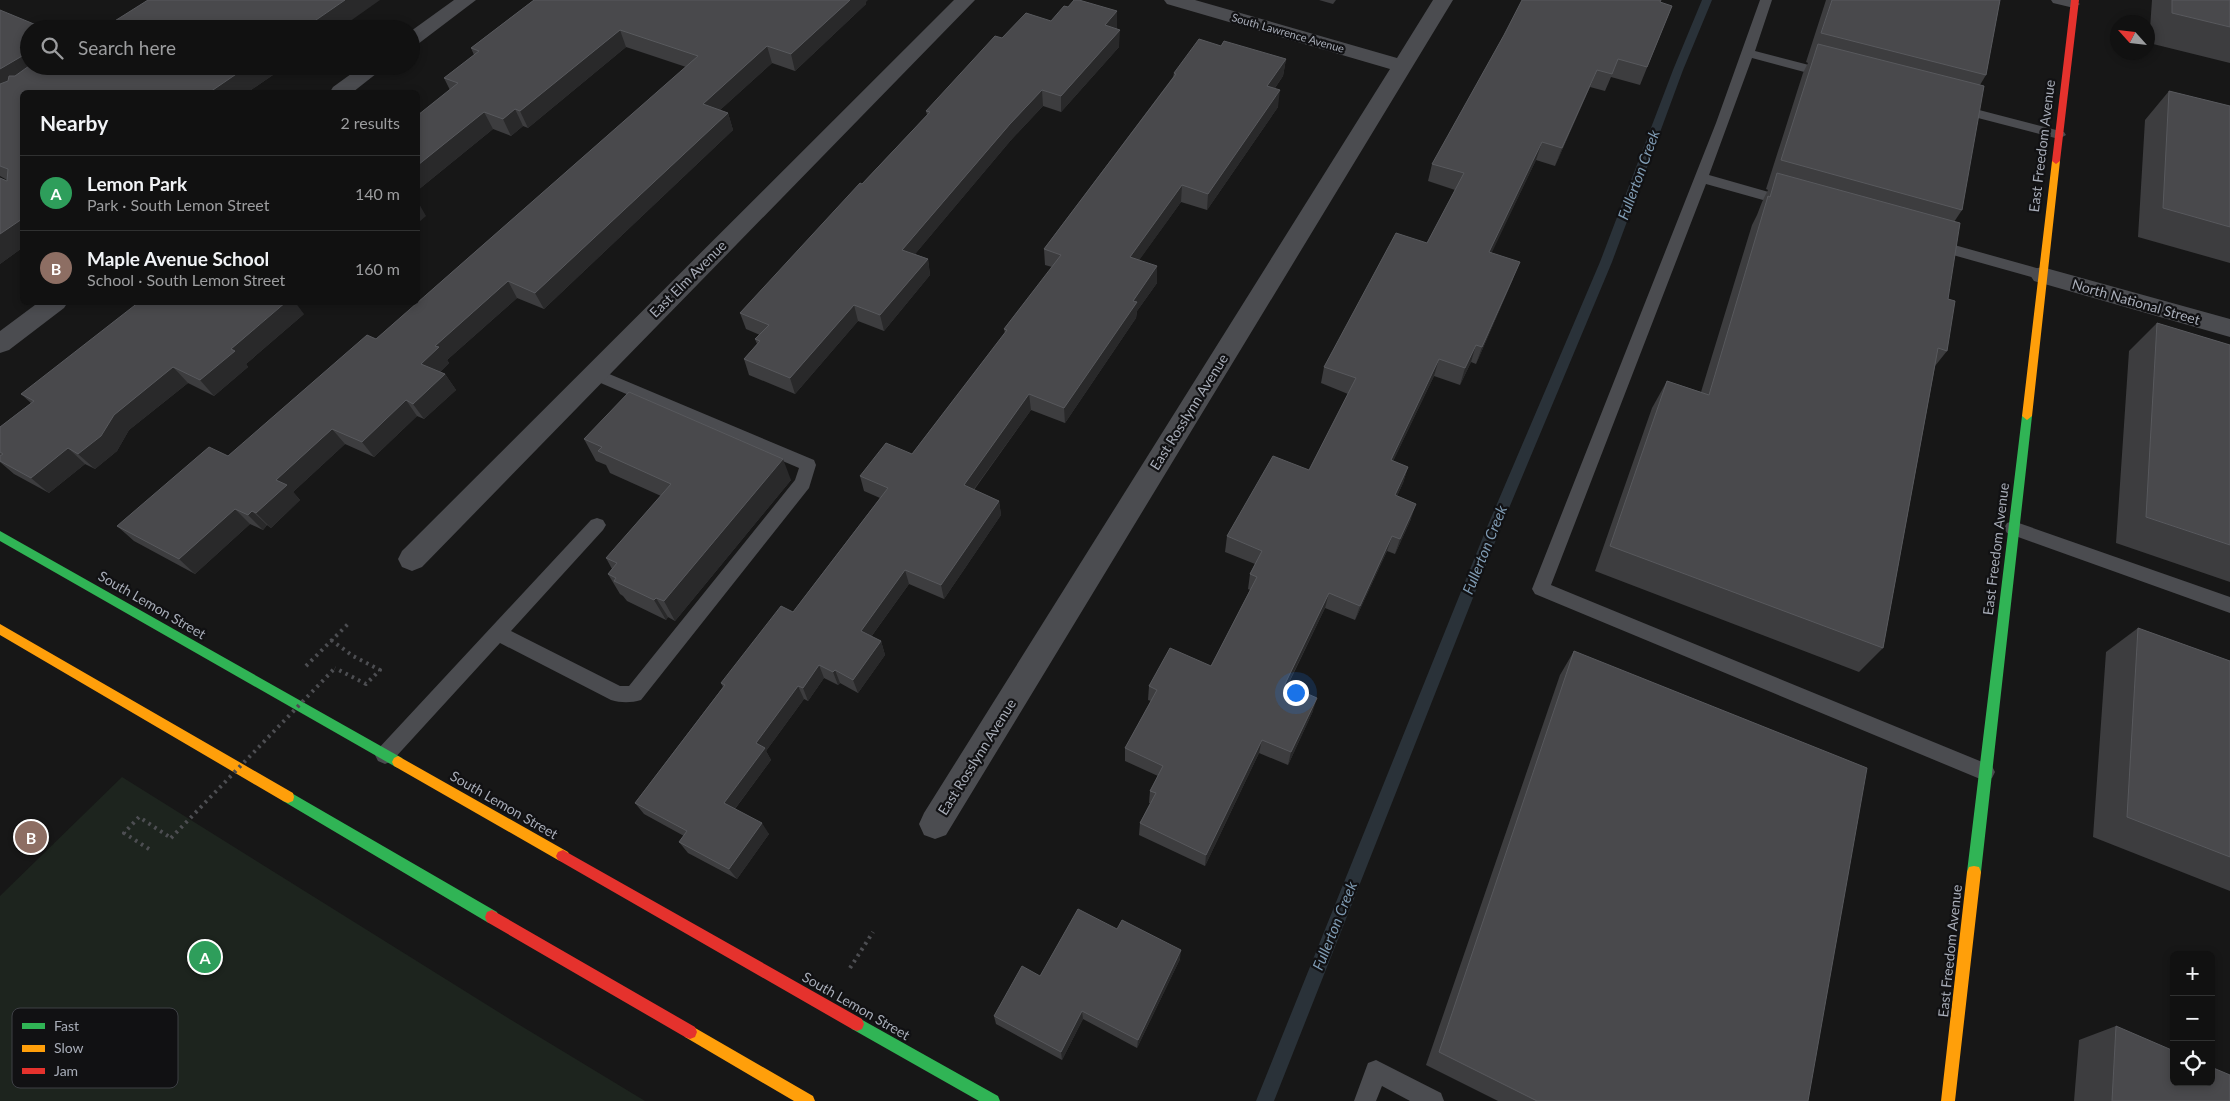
<!DOCTYPE html>
<html lang="en">
<head>
<meta charset="utf-8">
<style>
	:root { --surface:#111; --page:#1e1f1f; --text:#f1f3f6; --muted:#9c9d9f; --line:#303131; --accent:#0b8043 }
	body { margin:0; font-family:Lato,sans-serif; background:var(--page); color:var(--text) }
	.controls { position:absolute; right:15px; bottom:15px; display:grid; overflow:hidden; border-radius:8px; box-shadow:0 2px 8px #0003 }
	.controls button { width:45px; height:45px; display:grid; place-items:center; padding:0; border:0; border-bottom:1px solid var(--line); background:var(--surface); color:var(--text); font:25px sans-serif }
	.compass { position:absolute; left:2110px; top:15px; width:45px; height:45px; border-radius:50%; background:var(--surface); box-shadow:0 2px 8px #0003; rotate:297deg }
	.you { position:absolute; left:1295px; top:692px; width:18px; height:18px; margin:-12px; border:4px solid #fff; border-radius:50%; background:#1a73e8; box-shadow:0 0 0 8px #1a73e833 }
	.badge { display:grid; place-items:center; width:32px; height:32px; border-radius:50%; background:var(--accent); color:#fff; font-size:16px; font-weight:700 }
	.pin { position:absolute; translate:-50% -50%; border:2px solid #fff; box-shadow:0 1px 5px #0006 }
	.list { margin:0; padding:0; list-style:none }
	h2 { display:flex; justify-content:space-between; align-items:center; height:65px; margin:0; padding:0 20px; font-size:21px }
	h2 small { font-size:16px; font-weight:400; color:var(--muted) }
	.list li { display:grid; grid-template-columns:32px 1fr auto; gap:15px; align-items:center; box-sizing:border-box; height:75px; padding:0 20px; border-top:1px solid var(--line) }
	.list b { display:block; font-size:19px; white-space:nowrap }
	.list p { margin:0; font-size:16px; white-space:nowrap; color:var(--muted) }
	.list em { font-size:16px; font-style:normal; color:var(--muted) }
	.icon { flex:none; width:28px; height:28px; fill:none; stroke:currentColor; stroke-width:2; stroke-linecap:round; stroke-linejoin:round }
	.map { position:relative; flex:none; width:2230px; height:1101px; overflow:hidden }
	.search { position:absolute; background:var(--surface); box-shadow:0 2px 8px #0003; left:20px; top:20px; width:400px; height:55px; display:flex; align-items:center; gap:12px; box-sizing:border-box; padding:0 18px; border-radius:28px; color:var(--muted); font-size:19px }
	.panel { position:absolute; background:var(--surface); box-shadow:0 2px 8px #0003; left:20px; top:90px; width:400px; height:215px; border-radius:8px }
	.map>svg:first-child { display:block }
	.green { fill:#1d241e }
	.lines { fill:none; stroke-linecap:round; stroke-linejoin:round }
	.stream { fill:#2a3239; fill-rule:evenodd }
	.path { stroke:#4d4e52; stroke-width:4; stroke-dasharray:2.5 4.5; stroke-linecap:butt }
	.lane { fill:#4b4c50; fill-rule:evenodd }
	.street { fill:#4b4c50; fill-rule:evenodd }
	.fast { fill:#30b455; fill-rule:evenodd }
	.slow { fill:#ff9f0a; fill-rule:evenodd }
	.jam { fill:#e5322d; fill-rule:evenodd }
	.path-bridge { stroke:#4d4e52; stroke-width:4; stroke-dasharray:2.5 4.5; stroke-linecap:butt }
	.wall { fill:#3d3d3f }
	.shaded-wall { fill:#29292a }
	.building { fill:#49494c; stroke:#58595d }
	.labels { text-anchor:middle; stroke-width:4.5; stroke-linejoin:round; paint-order:stroke }
	.far-street-label { font-size:11px; fill:#a8adb8; stroke:#111113 }
	.street-label { font-size:14px; fill:#a8adb8; stroke:#111113 }
	.water-label { font-size:15px; font-style:italic; fill:#7f9bb3; stroke:#111113 }
	.key { fill:#111113; stroke:#3e4045; stroke-width:1 }
	.key-label { font-size:14px; fill:#a8adb8 }
</style>
</head>
<body>
<div class="map">
<svg width="2230" height="1101" viewBox="0 0 2230 1101">
	<rect width="100%" height="100%" fill="#171717"/>
	<path class="green" d="M 122,777 L 508,1018 L 645,1101 L 0,1101 L 0,896 Z"/>
	<g class="lines">
		<path class="stream" d="M 1702,0 L 1712,0 L 1683,70 L 1612,262 L 1499,532 L 1274,1101 L 1256,1101 L 1485,532 L 1600,262 L 1673,70 Z"/>
		<path class="path" d="M 331,640 L 353,656 L 380,670 L 366,684 L 335,668
			M 306,666 L 348,624
			M 149,849 L 124,833 L 139,817 L 171,838
			M 850,968 L 873,932"/>
		<path class="lane" d="M 1760,0 L 1772,0 L 1755,51 L 1832,71 L 1833,74 L 1827,78 L 1752,58 L 1709,175 L 1793,199 L 1795,202 L 1793,205 L 1788,207 L 1706,184 L 1551,585 L 1992,766 L 1995,772 L 1992,778 L 1985,781 L 1535,594 L 1532,589 L 1716,123 Z
			M 2051,0 L 2073,0 L 2080,4 L 2074,8 L 2053,3 Z
			M 1956,104 L 2064,132 L 2066,135 L 2059,139 L 1951,111 L 1949,108 L 1951,105 Z
			M 1933,239 L 2047,271 L 2049,275 L 2047,279 L 2042,280 L 1928,248 L 1926,244 L 1928,240 Z
			M 595,368 L 814,460 L 816,465 L 809,488 L 641,700 C 631,703 621,703 611,700 L 500,643 L 392,761 L 385,764 L 378,761 L 375,755 L 378,749 L 591,520 L 597,518 L 603,520 L 606,525 L 603,530 L 511,631 L 620,686 L 629,686 L 795,480 L 799,468 L 589,378 L 587,374 L 589,370 Z
			M 2013,521 L 2230,597 L 2230,613 L 2007,533 L 2004,528 L 2007,523 Z
			M 1376,1060 L 1441,1093 L 1444,1101 L 1410,1101 L 1382,1086 L 1376,1101 L 1354,1101 L 1368,1063 Z"/>
		<path class="street" d="M 454,0 L 476,0 L 418,44 L 411,46 L 411,31 Z
			M 954,0 L 975,0 L 422,567 L 412,571 L 402,567 L 398,559 L 402,551 Z
			M 1164,0 L 1195,0 L 1397,58 L 1433,0 L 1453,0 L 946,835 L 935,839 L 924,835 L 919,824 L 924,813 L 1390,69 L 1167,4 Z
			M 362,66 L 386,66 L 353,92 L 330,92 L 333,87 Z
			M 2042,267 L 2230,319 L 2230,337 L 2034,281 L 2030,275 L 2034,269 Z
			M 39,302 L 68,302 L 64,308 L 9,350 L 0,353 L 0,331 Z"/>
		<path class="fast" d="M 2027,412 L 2032,416 L 1981,872 L 1979,877 L 1974,878 L 1969,877 L 1967,872 L 2022,416 Z
			M 0,531 L 402,758 L 404,762 L 402,766 L 398,768 L 394,766 L 0,541 Z
			M 288,791 L 497,912 L 499,917 L 497,922 L 492,924 L 487,922 L 283,801 L 282,797 L 283,793 Z
			M 857,1017 L 998,1096 L 1000,1101 L 979,1101 L 852,1029 L 850,1024 L 852,1019 Z"/>
		<path class="slow" d="M 2056,158 L 2060,161 L 2032,416 L 2027,420 L 2022,416 L 2052,161 Z
			M 0,624 L 293,793 L 294,797 L 293,801 L 288,803 L 283,801 L 0,635 Z
			M 398,756 L 568,852 L 570,856 L 568,860 L 563,862 L 558,860 L 394,766 L 392,762 L 394,758 Z
			M 1974,866 L 1979,867 L 1981,872 L 1955,1101 L 1941,1101 L 1967,872 L 1969,867 Z
			M 690,1025 L 813,1096 L 815,1101 L 794,1101 L 685,1037 L 683,1032 L 685,1027 Z"/>
		<path class="jam" d="M 2071,0 L 2079,0 L 2060,161 L 2056,164 L 2052,161 Z
			M 563,850 L 862,1019 L 864,1024 L 862,1029 L 857,1031 L 852,1029 L 558,860 L 556,856 L 558,852 Z
			M 492,910 L 695,1027 L 697,1032 L 695,1037 L 690,1039 L 685,1037 L 487,922 L 485,917 L 487,912 Z"/>
		<path class="path-bridge" d="M 171,838 L 335,668"/>
	</g>
	<path class="wall" d="M 534,0 L 866,2 L 866,4 L 795,71 L 772,63 L 720,110 L 728,113 L 733,130 L 544,309 L 517,298 L 447,360 L 449,363 L 440,372 L 445,374 L 456,390 L 424,419 L 417,416 L 374,457 L 345,444 L 293,492 L 300,500 L 271,528 L 267,525 L 263,530 L 250,524 L 195,574 L 134,541 L 117,526 L 228,456 L 376,339 L 686,67 L 626,47 L 528,128 L 523,126 L 511,136 L 493,129 L 418,190 L 418,115 L 450,90 L 444,78 L 474,55 L 471,48 Z
		M 1319,0 L 1336,0 L 1333,4 Z
		M 1826,0 L 2000,0 L 1986,75 L 1980,85 L 1962,210 L 1954,222 L 1948,299 L 1947,351 L 1935,366 L 1883,648 L 1859,672 L 1595,571 L 1652,408 L 1667,381 L 1701,392 L 1752,225 L 1757,215 L 1762,202 L 1768,190 L 1766,189 L 1803,73 L 1808,63 L 1806,62 Z
		M 2152,0 L 2230,0 L 2230,63 L 2149,43 Z
		M 1661,3 L 1672,6 L 1640,85 L 1611,77 L 1605,91 L 1590,87 L 1555,166 L 1536,160 L 1491,253 L 1513,279 L 1476,364 L 1471,362 L 1460,385 L 1434,376 L 1393,461 L 1408,467 L 1403,483 L 1397,496 L 1411,519 L 1395,554 L 1387,551 L 1355,620 L 1325,608 L 1288,685 L 1313,711 L 1288,765 L 1259,753 L 1205,866 L 1139,835 L 1140,823 L 1150,803 L 1149,803 L 1150,791 L 1158,776 L 1125,761 L 1125,748 L 1151,701 L 1148,700 L 1149,686 L 1211,666 L 1250,590 L 1248,589 L 1250,574 L 1255,564 L 1225,552 L 1227,536 L 1309,470 L 1348,394 L 1321,383 L 1324,367 L 1427,243 L 1455,190 L 1428,181 L 1432,164 Z
		M 1068,7 L 1117,11 L 1117,29 L 1119,47 L 1061,112 L 1043,106 L 1011,140 L 915,254 L 928,259 L 930,275 L 884,331 L 858,321 L 795,394 L 749,375 L 744,359 L 757,344 L 755,339 L 760,335 L 746,329 L 740,313 L 927,115 L 926,111 L 1002,38 L 1051,21 Z
		M 0,10 L 29,29 L 29,66 L 286,66 L 248,92 L 22,92 L 22,248 L 0,264 L 0,178 L 7,181 L 7,180 L 0,176 Z
		M 1221,46 L 1286,59 L 1283,76 L 1275,88 L 1278,107 L 1207,210 L 1181,202 L 1139,260 L 1157,283 L 1137,311 L 1136,318 L 1065,423 L 1031,410 L 974,490 L 999,501 L 1001,515 L 944,599 L 909,584 L 871,637 L 881,641 L 885,655 L 858,693 L 840,683 L 838,685 L 824,678 L 808,701 L 804,699 L 766,751 L 771,760 L 735,809 L 769,834 L 737,879 L 688,853 L 679,842 L 684,836 L 644,814 L 635,803 L 723,687 L 721,683 L 793,612 L 880,498 L 864,491 L 860,476 L 912,454 L 1005,333 L 1004,329 L 1052,267 L 1045,265 L 1044,249 L 1173,77 L 1174,73 Z
		M 2169,91 L 2230,106 L 2230,263 L 2138,237 L 2145,120 Z
		M 304,314 L 246,364 L 248,367 L 214,396 L 188,383 L 129,430 L 117,451 L 95,469 L 85,464 L 49,493 L 14,474 L 0,462 L 0,427 L 31,403 L 21,394 Z
		M 2157,323 L 2230,345 L 2230,582 L 2116,543 L 2129,351 Z
		M 584,439 L 791,480 L 675,621 L 668,617 L 666,620 L 627,601 L 623,596 L 620,594 L 608,574 L 612,569 L 606,558 L 661,496 L 610,473 L 606,465 L 596,461 Z
		M 2138,628 L 2230,661 L 2230,891 L 2093,837 L 2106,652 Z
		M 1574,651 L 1808,1101 L 1498,1101 L 1426,1065 L 1560,675 Z
		M 1117,929 L 1180,959 L 1137,1048 L 1083,1019 L 1062,1060 L 996,1024 L 994,1016 L 1040,976 Z
		M 2116,1026 L 2230,1101 L 2074,1101 L 2079,1040 Z"/>
	<path class="shaded-wall" d="M 345,0 L 380,0 L 339,29 L 303,29 Z
		M 850,0 L 868,0 L 866,2 L 866,4 L 795,71 L 791,54 Z
		M 1117,11 L 1117,28 L 1105,42 L 1105,25 Z
		M 620,30 L 626,47 L 528,128 L 520,111 Z
		M 1120,30 L 1119,47 L 1061,112 L 1061,96 Z
		M 767,46 L 772,63 L 708,121 L 703,104 Z
		M 29,52 L 29,66 L 0,97 L 0,69 Z
		M 1286,59 L 1283,76 L 1265,102 L 1267,86 Z
		M 248,66 L 286,66 L 248,92 L 210,92 Z
		M 1597,70 L 1590,87 L 1555,166 L 1562,148 Z
		M 1042,90 L 1043,106 L 1011,140 L 905,266 L 902,250 L 1010,124 Z
		M 1280,90 L 1278,107 L 1207,210 L 1208,194 Z
		M 515,109 L 523,126 L 511,136 L 503,119 Z
		M 484,112 L 493,129 L 418,190 L 418,165 Z
		M 728,113 L 733,130 L 544,309 L 535,293 Z
		M 1542,142 L 1536,160 L 1484,269 L 1489,252 Z
		M 1182,185 L 1181,202 L 1130,273 L 1130,257 Z
		M 418,202 L 426,216 L 418,223 Z
		M 22,219 L 22,248 L 0,264 L 0,234 Z
		M 928,259 L 930,275 L 884,331 L 880,315 Z
		M 1520,262 L 1513,279 L 1476,364 L 1482,347 Z
		M 1157,266 L 1157,283 L 1137,311 L 1136,318 L 1065,423 L 1064,408 L 1133,301 Z
		M 508,281 L 517,298 L 447,360 L 449,363 L 432,380 L 421,364 L 435,346 Z
		M 286,302 L 295,302 L 304,314 L 246,364 L 248,367 L 214,396 L 200,380 L 231,349 Z
		M 854,305 L 858,321 L 795,394 L 790,378 Z
		M 1476,345 L 1471,362 L 1460,385 L 1465,368 Z
		M 1439,359 L 1434,376 L 1386,476 L 1391,460 Z
		M 173,367 L 188,383 L 129,430 L 117,451 L 95,469 L 78,454 L 114,415 Z
		M 445,374 L 456,390 L 424,419 L 413,404 Z
		M 1029,394 L 1031,410 L 966,500 L 964,485 Z
		M 406,400 L 417,416 L 374,457 L 362,442 Z
		M 332,429 L 345,444 L 293,492 L 300,500 L 271,528 L 256,513 L 276,480 Z
		M 68,448 L 85,464 L 49,493 L 31,478 Z
		M 783,459 L 791,480 L 675,621 L 664,601 Z
		M 1408,467 L 1403,483 L 1390,511 L 1395,495 Z
		M 999,501 L 1001,515 L 944,599 L 941,585 Z
		M 1416,504 L 1411,519 L 1395,554 L 1400,539 Z
		M 235,509 L 250,524 L 195,574 L 179,559 Z
		M 252,511 L 267,525 L 263,530 L 248,515 Z
		M 1392,536 L 1387,551 L 1355,620 L 1360,606 Z
		M 905,570 L 909,584 L 865,645 L 861,631 Z
		M 1329,593 L 1325,608 L 1281,698 L 1285,684 Z
		M 656,598 L 668,617 L 666,620 L 654,600 Z
		M 881,641 L 885,655 L 858,693 L 853,680 Z
		M 819,665 L 824,678 L 808,701 L 803,688 Z
		M 835,670 L 840,683 L 838,685 L 833,672 Z
		M 798,686 L 804,699 L 766,751 L 771,760 L 731,814 L 724,803 L 756,743 Z
		M 1317,698 L 1313,711 L 1288,765 L 1291,752 Z
		M 1262,740 L 1259,753 L 1205,866 L 1206,855 Z
		M 762,823 L 769,834 L 737,879 L 729,869 Z
		M 1181,950 L 1180,959 L 1137,1048 L 1138,1040 Z
		M 1082,1011 L 1083,1019 L 1062,1060 L 1061,1052 Z"/>
	<path class="building" d="M 148,0 L 345,0 L 303,29 L 102,29 Z
		M 534,0 L 850,0 L 791,54 L 767,46 L 703,104 L 728,113 L 535,293 L 508,281 L 435,346 L 439,347 L 421,364 L 445,374 L 413,404 L 406,400 L 362,442 L 332,429 L 276,480 L 287,485 L 256,513 L 252,511 L 248,515 L 235,509 L 179,559 L 117,526 L 209,447 L 228,456 L 367,335 L 376,339 L 698,56 L 620,30 L 520,111 L 515,109 L 503,119 L 484,112 L 418,165 L 418,115 L 458,83 L 444,78 L 479,51 L 471,48 Z
		M 1074,0 L 1079,0 L 1117,11 L 1105,25 L 1120,30 L 1061,96 L 1042,90 L 1010,124 L 902,250 L 928,259 L 880,315 L 854,305 L 790,378 L 744,359 L 760,341 L 755,339 L 769,325 L 740,313 L 860,183 L 862,184 L 930,112 L 926,111 L 995,36 L 1002,38 L 1026,13 L 1051,21 L 1064,6 L 1068,7 Z
		M 1522,0 L 1661,0 L 1660,2 L 1672,6 L 1647,67 L 1618,59 L 1612,74 L 1597,70 L 1562,148 L 1542,142 L 1489,252 L 1520,262 L 1482,347 L 1476,345 L 1465,368 L 1439,359 L 1391,460 L 1408,467 L 1395,495 L 1416,504 L 1400,539 L 1392,536 L 1360,606 L 1329,593 L 1285,684 L 1317,698 L 1291,752 L 1262,740 L 1206,855 L 1140,823 L 1156,793 L 1150,791 L 1163,766 L 1125,748 L 1157,690 L 1149,686 L 1170,648 L 1211,666 L 1257,577 L 1250,574 L 1262,551 L 1227,536 L 1273,456 L 1309,470 L 1356,378 L 1324,367 L 1396,233 L 1427,243 L 1464,173 L 1432,164 L 1504,35 Z
		M 1832,0 L 2000,0 L 1986,75 L 1821,33 Z
		M 2172,0 L 2230,0 L 2230,27 L 2172,13 Z
		M 0,10 L 46,29 L 29,29 L 29,52 L 0,69 Z
		M 1199,39 L 1221,46 L 1224,41 L 1286,59 L 1267,86 L 1280,90 L 1208,194 L 1182,185 L 1130,257 L 1157,266 L 1133,301 L 1137,302 L 1064,408 L 1029,394 L 964,485 L 999,501 L 941,585 L 905,570 L 861,631 L 881,641 L 853,680 L 835,670 L 833,672 L 819,665 L 803,688 L 798,686 L 756,743 L 765,748 L 724,803 L 762,823 L 729,869 L 679,842 L 687,831 L 635,803 L 725,685 L 721,683 L 781,606 L 793,612 L 888,488 L 860,476 L 886,443 L 912,454 L 1007,330 L 1004,329 L 1061,255 L 1044,249 L 1176,74 L 1174,73 Z
		M 1818,44 L 1984,86 L 1962,210 L 1781,160 Z
		M 29,66 L 248,66 L 210,92 L 22,92 L 22,219 L 0,234 L 0,178 L 7,181 L 8,169 L 0,166 L 0,84 L 8,81 L 9,76 L 15,76 Z
		M 2169,91 L 2230,106 L 2230,227 L 2163,208 Z
		M 1777,173 L 1960,223 L 1948,299 L 1955,301 L 1947,351 L 1938,348 L 1883,648 L 1610,546 L 1667,381 L 1709,395 L 1768,196 L 1770,197 Z
		M 139,302 L 286,302 L 231,349 L 235,351 L 200,380 L 173,367 L 114,415 L 101,436 L 78,454 L 68,448 L 31,478 L 0,461 L 0,456 L 3,454 L 0,452 L 0,427 L 34,401 L 21,394 Z
		M 2157,323 L 2230,345 L 2230,545 L 2146,517 Z
		M 629,392 L 783,459 L 664,601 L 656,598 L 654,600 L 614,581 L 616,578 L 608,574 L 617,563 L 606,558 L 671,484 L 598,451 L 602,447 L 584,439 Z
		M 2138,628 L 2230,661 L 2230,857 L 2127,817 Z
		M 1574,651 L 1867,768 L 1808,1101 L 1537,1101 L 1439,1052 Z
		M 1078,909 L 1117,929 L 1122,920 L 1181,950 L 1138,1040 L 1082,1011 L 1061,1052 L 994,1016 L 1022,966 L 1040,976 Z
		M 2116,1026 L 2174,1051 L 2174,1082 L 2211,1082 L 2211,1067 L 2230,1075 L 2230,1101 L 2112,1101 Z"/>
	<g class="labels">
		<g class="far-street-label">
			<text transform="translate(1288 33) rotate(16)" y="4">South Lawrence Avenue</text>
		</g>
		<g class="street-label">
			<text transform="translate(2042 146) rotate(-83)" y="5">East Freedom Avenue</text>
			<text transform="translate(688 279) rotate(-45)" y="5">East Elm Avenue</text>
			<text transform="translate(2136 302) rotate(16)" y="5">North National Street</text>
			<text transform="translate(1189 412) rotate(-58)" y="5">East Rosslynn Avenue</text>
			<text transform="translate(1996 549) rotate(-83)" y="5">East Freedom Avenue</text>
			<text transform="translate(152 605) rotate(30)" y="5">South Lemon Street</text>
			<text transform="translate(977 757) rotate(-58)" y="5">East Rosslynn Avenue</text>
			<text transform="translate(504 805) rotate(30)" y="5">South Lemon Street</text>
			<text transform="translate(1950 951) rotate(-84)" y="5">East Freedom Avenue</text>
			<text transform="translate(856 1006) rotate(30)" y="5">South Lemon Street</text>
		</g>
		<g class="water-label">
			<text transform="translate(1639 175) rotate(-70)" y="5">Fullerton Creek</text>
			<text transform="translate(1485 550) rotate(-68)" y="5">Fullerton Creek</text>
			<text transform="translate(1335 926) rotate(-68)" y="5">Fullerton Creek</text>
		</g>
	</g>
	<rect x="12" y="1008" width="166" height="80" rx="8" class="key"/>
	<rect x="22" y="1023" width="23" height="6" fill="#30b455"/>
	<rect x="22" y="1045" width="23" height="7" fill="#ff9f0a"/>
	<rect x="22" y="1068" width="23" height="6" fill="#e5322d"/>
	<g class="key-label">
		<text x="54" y="1031">Fast</text>
		<text x="54" y="1053">Slow</text>
		<text x="54" y="1076">Jam</text>
	</g>
</svg>
<div class="controls">
<button>+</button>
<button>−</button>
<button><svg class="icon" aria-label="locate" viewBox="0 0 24 24"><circle cx="12" cy="12" r="6"/><path d="M12 2v4M12 18v4M2 12h4M18 12h4"/></svg></button>
</div>
<svg class="compass" viewBox="-18 -18 36 36"><path d="M0-13l5 13h-10z" fill="#e53935"/><path d="M0 13l5-13h-10z" fill="#9c9d9f"/></svg>
<div class="you"></div>
<div class="pin badge" style="left:205px;top:957px;background:#2e9e5b">A</div>
<div class="pin badge" style="left:31px;top:837px;background:#8d6e63">B</div>
<div class="search"><svg class="icon" aria-label="search" viewBox="0 0 24 24"><circle cx="10" cy="10" r="6"/><path d="M15 15l6 6"/></svg>Search here</div>
<section class="panel">
<h2>Nearby<small>2 results</small></h2>
<ul class="list">
<li><span class="badge" style="background:#2e9e5b">A</span><div><b>Lemon Park</b><p>Park · South Lemon Street</p></div><em>140 m</em></li>
<li><span class="badge" style="background:#8d6e63">B</span><div><b>Maple Avenue School</b><p>School · South Lemon Street</p></div><em>160 m</em></li>
</ul>
</section>
</div>
</body>
</html>
